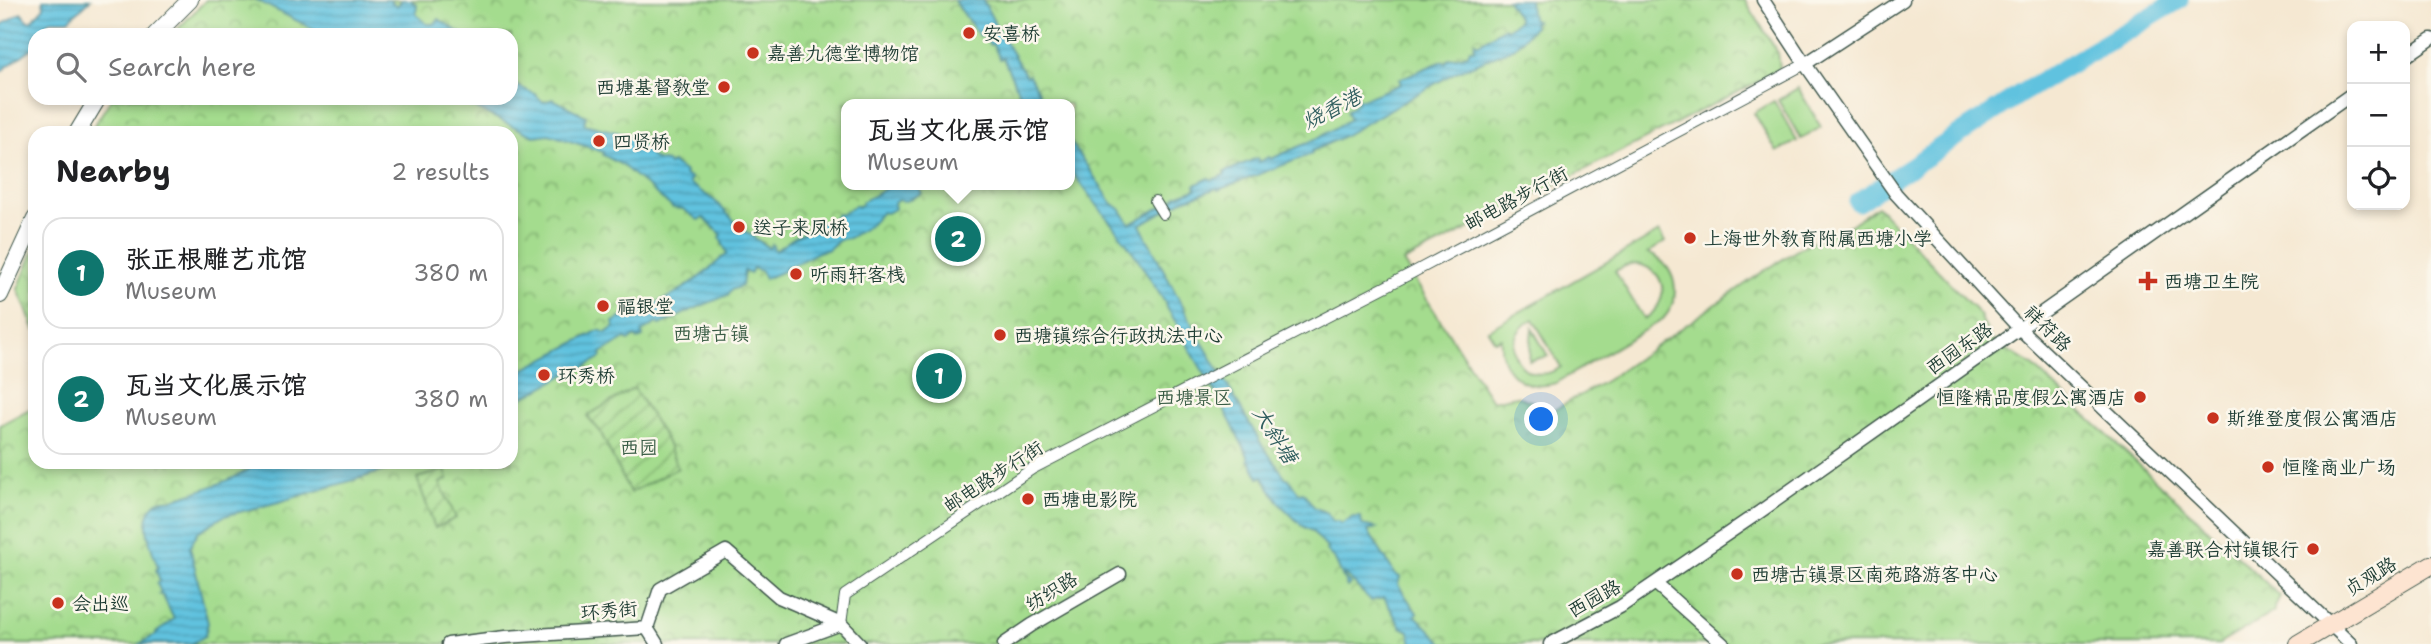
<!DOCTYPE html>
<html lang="en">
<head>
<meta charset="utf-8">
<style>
	:root { --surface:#fff; --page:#f6f6f6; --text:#202124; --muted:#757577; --line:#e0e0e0; --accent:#0f766e }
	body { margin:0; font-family:"Shantell Sans","LXGW WenKai TC",sans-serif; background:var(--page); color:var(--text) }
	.controls { position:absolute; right:21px; top:21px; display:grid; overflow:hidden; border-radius:14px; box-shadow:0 4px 10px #0003 }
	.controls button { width:63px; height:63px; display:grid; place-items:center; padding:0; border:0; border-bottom:2px solid var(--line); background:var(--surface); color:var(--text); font:35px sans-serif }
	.you { position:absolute; left:1542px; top:420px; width:24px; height:24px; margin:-18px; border:5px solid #fff; border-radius:50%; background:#1a73e8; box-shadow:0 0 0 10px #1a73e833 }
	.badge { display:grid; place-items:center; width:46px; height:46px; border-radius:50%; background:var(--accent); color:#fff; font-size:23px; font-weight:700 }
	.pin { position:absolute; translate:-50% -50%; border:4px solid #fff; box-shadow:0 2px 7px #0006 }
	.popup { position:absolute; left:841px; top:99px; width:234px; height:91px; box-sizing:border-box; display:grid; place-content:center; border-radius:14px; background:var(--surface); filter:drop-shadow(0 2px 5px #0005); font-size:23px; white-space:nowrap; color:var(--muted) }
	.popup b { font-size:26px; color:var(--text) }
	.popup::after { content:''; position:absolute; left:50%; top:100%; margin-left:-14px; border:14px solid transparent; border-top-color:var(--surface) }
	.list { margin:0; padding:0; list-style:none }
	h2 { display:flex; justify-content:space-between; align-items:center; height:91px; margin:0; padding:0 28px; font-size:30px }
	h2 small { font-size:23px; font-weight:400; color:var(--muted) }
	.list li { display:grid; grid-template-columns:46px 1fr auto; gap:21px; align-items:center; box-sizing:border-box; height:112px; margin:0 14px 14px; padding:0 14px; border:2px solid var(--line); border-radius:21px }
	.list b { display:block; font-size:26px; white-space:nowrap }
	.list p { margin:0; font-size:23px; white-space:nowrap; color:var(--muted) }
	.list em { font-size:23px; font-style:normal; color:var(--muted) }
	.icon { flex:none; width:38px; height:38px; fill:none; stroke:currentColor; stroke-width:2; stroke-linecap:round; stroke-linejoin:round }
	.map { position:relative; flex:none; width:2431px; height:644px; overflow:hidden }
	.search { position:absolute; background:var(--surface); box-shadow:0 4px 10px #0003; left:28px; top:28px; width:490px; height:77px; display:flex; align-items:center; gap:18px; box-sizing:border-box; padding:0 24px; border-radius:21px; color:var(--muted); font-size:26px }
	.panel { position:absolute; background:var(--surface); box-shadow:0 4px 10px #0003; left:28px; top:126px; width:490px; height:343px; border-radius:21px }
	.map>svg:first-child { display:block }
	.park { fill:url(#park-crowns); stroke:#628c61; stroke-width:2; fill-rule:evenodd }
	.garden { fill:url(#garden-furrows); stroke:#628c61; stroke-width:2 }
	.pitch { fill:#a4dc8e; stroke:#628c61; stroke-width:2; fill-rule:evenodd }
	.water { fill:url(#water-rules); stroke:#40808a; stroke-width:2 }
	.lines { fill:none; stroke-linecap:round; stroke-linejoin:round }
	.river { stroke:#61c2df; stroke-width:19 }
	.pedestrian-casing { stroke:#3f574c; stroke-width:12 }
	.minor-casing { stroke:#3f574c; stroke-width:15 }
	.tertiary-casing { stroke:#3f574c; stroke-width:18 }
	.secondary-casing { stroke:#3f574c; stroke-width:20 }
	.pedestrian { stroke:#fff; stroke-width:10 }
	.minor { stroke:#fff; stroke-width:12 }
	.tertiary { stroke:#fff; stroke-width:16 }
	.secondary { stroke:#fde4d1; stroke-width:18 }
	.poi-dot { fill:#c8321e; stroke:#fbf7ec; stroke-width:2.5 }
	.labels { text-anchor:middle; stroke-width:5; stroke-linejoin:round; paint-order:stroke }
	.poi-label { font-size:19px; fill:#1f3d34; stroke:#fbf7ec; text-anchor:start }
	.street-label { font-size:19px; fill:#1f3d34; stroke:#fbf7ec }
	.park-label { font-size:19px; fill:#3a5d46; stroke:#fbf7ec }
	.water-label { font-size:21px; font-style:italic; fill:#305e5f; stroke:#fbf7ec }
</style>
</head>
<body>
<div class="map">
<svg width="2431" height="644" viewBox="0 0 2431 644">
	<defs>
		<pattern id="park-crowns" width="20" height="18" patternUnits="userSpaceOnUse" patternTransform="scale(1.75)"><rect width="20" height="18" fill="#a4dc8e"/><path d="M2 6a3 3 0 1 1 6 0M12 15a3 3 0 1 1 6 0" fill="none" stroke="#85b475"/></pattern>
		<pattern id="garden-furrows" width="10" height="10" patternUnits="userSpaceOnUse" patternTransform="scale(1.75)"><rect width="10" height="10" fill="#a4dc8e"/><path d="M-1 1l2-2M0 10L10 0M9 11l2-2" fill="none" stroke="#85b475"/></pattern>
		<pattern id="water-rules" width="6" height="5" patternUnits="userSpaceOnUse" patternTransform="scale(1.75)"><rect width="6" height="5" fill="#61c2df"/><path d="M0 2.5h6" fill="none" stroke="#4f9fb6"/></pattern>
	</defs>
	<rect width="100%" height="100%" fill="#fbf7ec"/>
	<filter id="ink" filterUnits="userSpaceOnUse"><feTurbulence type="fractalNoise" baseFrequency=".0143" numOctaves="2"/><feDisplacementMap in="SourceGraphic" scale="14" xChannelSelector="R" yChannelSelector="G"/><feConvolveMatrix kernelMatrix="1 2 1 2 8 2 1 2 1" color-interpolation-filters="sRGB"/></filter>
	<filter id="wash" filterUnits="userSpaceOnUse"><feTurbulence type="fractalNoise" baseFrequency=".00686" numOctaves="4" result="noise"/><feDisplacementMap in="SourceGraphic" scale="28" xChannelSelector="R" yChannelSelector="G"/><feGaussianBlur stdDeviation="1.57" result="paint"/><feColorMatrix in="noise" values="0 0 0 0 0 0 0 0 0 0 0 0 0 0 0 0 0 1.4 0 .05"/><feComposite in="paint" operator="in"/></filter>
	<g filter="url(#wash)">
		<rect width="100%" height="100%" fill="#f5e8d2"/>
		<path class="park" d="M 206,0 L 1745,0 L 1778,53 L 1780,68 L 1767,77 L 1403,262 L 1492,401 L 1516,396 L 1533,402 L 1542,417 L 1607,380 L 1761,273 L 1807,244 L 1851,225 L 1877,206 L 1980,315 L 1990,339 L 2033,366 L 2280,596 L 2273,612 L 2219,644 L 0,644 L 0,425 L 35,406 L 35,462 L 511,462 L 511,133 L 89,133 L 112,98 L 511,98 L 511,35 L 172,35 ZM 846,104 L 1070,104 L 1070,185 L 846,185 Z
			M 35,246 L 35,331 L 18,289 Z"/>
		<path class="garden" d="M 634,388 L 665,438 L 678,468 L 630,493 L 600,431 L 587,416 Z
			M 445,470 L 448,479 L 440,483 L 456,518 L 435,528 L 417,478 Z"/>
		<path class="pitch" d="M 1798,88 L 1821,127 L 1801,139 L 1778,100 Z
			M 1774,101 L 1797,141 L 1777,152 L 1754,113 Z
			M 1659,232 L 1665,242 L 1648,253 C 1676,265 1684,296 1663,319 L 1556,383 C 1524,393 1498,371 1501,338 L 1495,341 L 1488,330 ZM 1637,264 C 1669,270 1670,304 1644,319 L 1615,271 L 1625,266 ZM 1533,319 L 1561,367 C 1524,392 1492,342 1533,319 Z
			M 1532,328 L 1548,356 L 1529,361 Z"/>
		<path class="water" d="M 43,0 L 90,0 L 69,20 L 51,20 L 46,25 L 53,33 L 51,35 L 35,35 L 35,46 L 0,72 L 0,26 L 21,13 L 28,21 L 31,21 L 44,7 Z
			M 256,0 L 389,0 L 397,6 L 402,0 L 410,0 L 417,5 L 416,14 L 427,24 L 434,24 L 439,19 L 463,35 L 325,35 Z
			M 954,0 L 983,0 L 997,28 L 1026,76 L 1029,75 L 1045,104 L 1024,104 L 1003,58 L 1000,59 L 993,44 L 990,45 L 984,35 L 980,37 Z
			M 1507,0 L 1529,0 L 1532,18 L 1536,21 L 1533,22 L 1534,27 L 1514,48 L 1456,72 L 1338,139 L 1312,151 L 1312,154 L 1218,190 L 1217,188 L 1181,201 L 1140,225 L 1194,328 L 1262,445 L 1286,478 L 1288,478 L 1299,493 L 1303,492 L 1314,507 L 1327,513 L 1333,521 L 1338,521 L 1341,524 L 1353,517 L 1361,517 L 1362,525 L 1376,528 L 1368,531 L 1395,574 L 1400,577 L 1398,585 L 1417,613 L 1415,615 L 1444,644 L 1412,644 L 1409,631 L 1401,627 L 1384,598 L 1371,601 L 1344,573 L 1344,577 L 1351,585 L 1347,587 L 1335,560 L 1326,550 L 1328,549 L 1312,531 L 1301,525 L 1281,505 L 1262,476 L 1259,478 L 1250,461 L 1248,461 L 1248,456 L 1217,395 L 1187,344 L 1184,335 L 1165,305 L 1166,304 L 1131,249 L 1070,170 L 1070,141 L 1112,203 L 1120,209 L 1130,224 L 1174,200 L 1176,196 L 1196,189 L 1195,185 L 1209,178 L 1212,180 L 1225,175 L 1225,172 L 1257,158 L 1259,162 L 1269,157 L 1271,159 L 1318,138 L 1350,119 L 1346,111 L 1358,102 L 1357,99 L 1363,99 L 1401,84 L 1399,79 L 1443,61 L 1445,63 L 1449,59 L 1468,54 L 1470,49 L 1474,50 L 1475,42 L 1479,44 L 1504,27 L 1506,29 L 1518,21 L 1518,17 Z
			M 511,83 L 535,94 L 543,102 L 553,99 L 586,116 L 584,124 L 628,135 L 651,153 L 650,156 L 656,160 L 667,162 L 669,165 L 672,163 L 685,172 L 684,175 L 691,178 L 689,183 L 715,201 L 742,229 L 769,248 L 772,244 L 775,251 L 793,238 L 819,225 L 818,223 L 829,221 L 838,214 L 840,215 L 856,205 L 857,207 L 862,204 L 862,202 L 892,185 L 921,185 L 918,187 L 922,193 L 906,201 L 898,200 L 894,203 L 895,209 L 886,213 L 882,212 L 869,226 L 849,238 L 841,239 L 827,250 C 814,250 802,265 786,266 L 786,270 L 765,279 L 761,271 L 753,268 L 750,274 L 744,271 L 742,286 L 731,290 L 728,295 L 696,308 L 660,325 L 657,323 L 642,332 L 643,337 L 638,339 L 635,336 L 629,341 L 626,339 L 601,353 L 602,357 L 572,374 L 568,373 L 534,392 L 511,402 L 511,376 L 599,330 L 606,333 L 614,327 L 613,322 C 632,311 650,307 669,297 C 691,285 709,271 727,253 L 720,238 L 722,235 L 704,218 L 698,220 L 683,209 L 673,208 L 622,165 L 603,155 L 603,152 L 549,134 L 534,136 L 453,98 L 511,98 Z
			M 258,462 L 414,462 L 279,502 L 224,516 L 198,532 L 190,547 L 208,623 L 205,636 L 191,644 L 139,644 L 156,635 L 156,633 L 174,619 L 163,596 L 159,594 L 161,593 L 157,583 L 160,581 L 156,570 L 158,567 C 152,549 138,520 155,504 C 161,498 167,501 175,499 C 196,491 242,479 258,462 Z"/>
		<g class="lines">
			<path class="river" d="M 1858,202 L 2020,94 L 2179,0"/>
		</g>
	</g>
	<g filter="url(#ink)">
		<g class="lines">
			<g class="pedestrian-casing">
				<path id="pedestrian" d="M 1155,201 L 1163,214
					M 841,624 L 845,595 L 1032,469 L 1412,273 L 1805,64"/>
			</g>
			<g class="minor-casing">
				<path id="minor" d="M 1763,0 L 1805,64 L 1896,194 L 2019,328 L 2351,644
					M 2405,57 L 2431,39
					M 1805,64 L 1903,0
					M 1656,584 L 1723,644
					M 647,628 L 657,644
					M 448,644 L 505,637 L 647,628 L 660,589 L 726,551 L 779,597 L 841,624 L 860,644
					M 786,644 L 841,624
					M 1004,644 L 1032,625 L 1120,574
					M 1550,644 L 1620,607 L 1761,511 L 2352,94"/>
			</g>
			<g class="tertiary-casing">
				<path id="tertiary" d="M 155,35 L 190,0
					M 77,133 L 98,98
					M 0,295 L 35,219"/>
			</g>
			<g class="secondary-casing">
				<path id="secondary" d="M 2298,644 L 2431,565"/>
			</g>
			<use href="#pedestrian" class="pedestrian"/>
			<use href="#minor" class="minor"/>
			<use href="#tertiary" class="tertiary"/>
			<use href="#secondary" class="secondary"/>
		</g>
	</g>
	<g class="poi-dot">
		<circle cx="969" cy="33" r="7"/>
		<circle cx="753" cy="53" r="7"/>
		<circle cx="724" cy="87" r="7"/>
		<circle cx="599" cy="141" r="7"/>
		<circle cx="739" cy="227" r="7"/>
		<circle cx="1690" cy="238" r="7"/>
		<circle cx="796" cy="274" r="7"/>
		<path d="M2144.5 270.5h7v7h7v7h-7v7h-7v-7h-7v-7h7z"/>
		<circle cx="603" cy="306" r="7"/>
		<circle cx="1000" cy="335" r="7"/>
		<circle cx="544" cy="375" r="7"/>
		<circle cx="2140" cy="397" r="7"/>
		<circle cx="2213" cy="418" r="7"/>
		<circle cx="2268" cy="467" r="7"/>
		<circle cx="1028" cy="499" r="7"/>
		<circle cx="2313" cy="549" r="7"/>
		<circle cx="1737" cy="574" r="7"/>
		<circle cx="58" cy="603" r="7"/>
	</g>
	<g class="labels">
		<g class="poi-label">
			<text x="983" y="40">安喜桥</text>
			<text x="767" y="60">嘉善九德堂博物馆</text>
			<text x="710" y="94" text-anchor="end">西塘基督教堂</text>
			<text x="613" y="148">四贤桥</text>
			<text x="753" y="234">送子来凤桥</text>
			<text x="1704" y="245">上海世外教育附属西塘小学</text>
			<text x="810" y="281">听雨轩客栈</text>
			<text x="2164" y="288">西塘卫生院</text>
			<text x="617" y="313">福银堂</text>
			<text x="1014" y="342">西塘镇综合行政执法中心</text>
			<text x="558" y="382">环秀桥</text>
			<text x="2126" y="404" text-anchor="end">恒隆精品度假公寓酒店</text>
			<text x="2227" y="425">斯维登度假公寓酒店</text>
			<text x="2282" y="474">恒隆商业广场</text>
			<text x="1042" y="506">西塘电影院</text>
			<text x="2299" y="556" text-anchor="end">嘉善联合村镇银行</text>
			<text x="1751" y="581">西塘古镇景区南苑路游客中心</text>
			<text x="72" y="610">会出巡</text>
		</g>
		<g class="street-label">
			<text transform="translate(1516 198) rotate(-28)" y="7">邮电路步行街</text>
			<text transform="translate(2048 328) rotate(44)" y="7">祥符路</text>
			<text transform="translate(1959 348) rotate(-35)" y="7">西园东路</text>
			<text transform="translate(993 476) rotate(-33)" y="7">邮电路步行街</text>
			<text transform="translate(2370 576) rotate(-31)" y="7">贞观路</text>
			<text transform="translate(1051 591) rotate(-31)" y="7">纺织路</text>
			<text transform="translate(1594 598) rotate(-29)" y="7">西园路</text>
			<text transform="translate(609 610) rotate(-5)" y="7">环秀街</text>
		</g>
		<g class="park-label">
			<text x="711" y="340">西塘古镇</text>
			<text x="1194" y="404">西塘景区</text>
			<text x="639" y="454">西园</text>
		</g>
		<g class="water-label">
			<text transform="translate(1332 109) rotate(-27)" y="7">烧香港</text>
			<text transform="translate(1275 435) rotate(58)" y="7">大斜塘</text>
		</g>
	</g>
</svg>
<div class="controls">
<button>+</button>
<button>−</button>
<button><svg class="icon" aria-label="locate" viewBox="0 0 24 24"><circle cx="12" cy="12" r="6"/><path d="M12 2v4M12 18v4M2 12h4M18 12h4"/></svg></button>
</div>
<div class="you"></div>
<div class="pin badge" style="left:939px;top:376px">1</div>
<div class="pin badge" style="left:958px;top:239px">2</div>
<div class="popup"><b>瓦当文化展示馆</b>Museum</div>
<div class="search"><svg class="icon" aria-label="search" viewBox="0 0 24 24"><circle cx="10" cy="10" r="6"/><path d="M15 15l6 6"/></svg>Search here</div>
<section class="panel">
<h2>Nearby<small>2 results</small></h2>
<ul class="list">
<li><span class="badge">1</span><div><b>张正根雕艺术馆</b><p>Museum</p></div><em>380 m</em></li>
<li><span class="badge">2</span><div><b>瓦当文化展示馆</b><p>Museum</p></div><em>380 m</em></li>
</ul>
</section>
</div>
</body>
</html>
